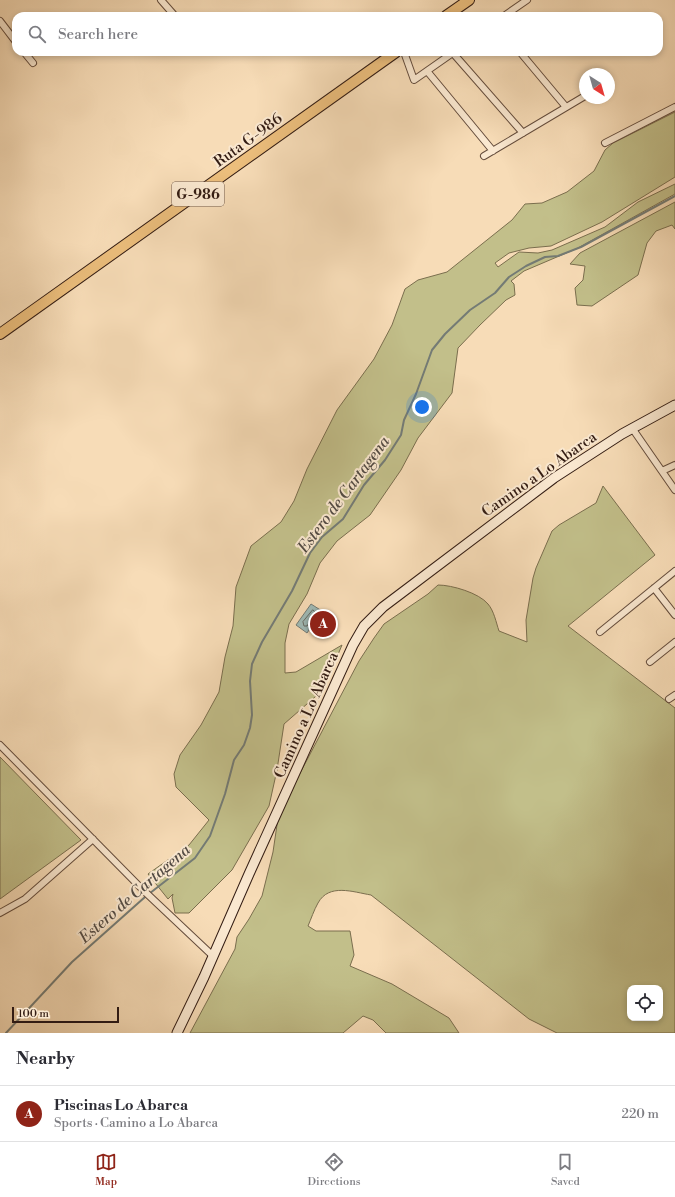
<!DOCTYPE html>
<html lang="en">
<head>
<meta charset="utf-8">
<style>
	:root { --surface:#fff; --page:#f7f7f7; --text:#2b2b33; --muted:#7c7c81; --line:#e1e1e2; --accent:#8f2418 }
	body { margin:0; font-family:"Libre Bodoni",serif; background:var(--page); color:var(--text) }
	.controls { position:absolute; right:12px; bottom:12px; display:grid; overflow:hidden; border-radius:8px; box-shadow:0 2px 6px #0003 }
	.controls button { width:36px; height:36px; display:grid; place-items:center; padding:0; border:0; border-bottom:1px solid var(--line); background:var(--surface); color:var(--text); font:20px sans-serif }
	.compass { position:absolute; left:579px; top:68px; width:36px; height:36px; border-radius:50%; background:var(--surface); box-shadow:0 2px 6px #0003; rotate:143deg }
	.scale { position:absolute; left:12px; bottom:10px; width:107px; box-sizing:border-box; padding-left:4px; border:2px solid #331c13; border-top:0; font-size:11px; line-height:14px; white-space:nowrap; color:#331c13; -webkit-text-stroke:3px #fae8d0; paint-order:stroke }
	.you { position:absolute; left:422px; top:407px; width:14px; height:14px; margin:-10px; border:3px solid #fff; border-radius:50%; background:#1a73e8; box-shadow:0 0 0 6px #1a73e833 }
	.badge { display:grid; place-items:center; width:26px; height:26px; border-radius:50%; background:var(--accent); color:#fff; font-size:13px; font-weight:700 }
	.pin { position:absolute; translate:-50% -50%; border:2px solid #fff; box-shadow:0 1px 4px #0006 }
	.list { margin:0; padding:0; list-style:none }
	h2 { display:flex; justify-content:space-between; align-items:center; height:52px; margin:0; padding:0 16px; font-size:17px }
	h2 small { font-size:13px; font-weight:400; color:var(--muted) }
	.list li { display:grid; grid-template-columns:26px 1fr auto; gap:12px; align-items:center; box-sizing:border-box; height:56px; padding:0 16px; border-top:1px solid var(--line) }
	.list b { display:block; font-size:15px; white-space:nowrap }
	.list p { margin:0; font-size:13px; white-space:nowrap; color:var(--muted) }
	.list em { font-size:13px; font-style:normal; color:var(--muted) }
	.icon { flex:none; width:22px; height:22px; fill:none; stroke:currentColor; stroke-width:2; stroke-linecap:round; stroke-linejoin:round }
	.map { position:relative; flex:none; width:675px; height:1033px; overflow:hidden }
	.search { position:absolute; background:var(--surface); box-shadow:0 2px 6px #0003; left:12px; right:12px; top:12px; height:44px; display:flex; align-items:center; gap:10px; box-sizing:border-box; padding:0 14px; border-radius:12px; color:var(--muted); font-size:15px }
	.sheet { height:108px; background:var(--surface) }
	nav { display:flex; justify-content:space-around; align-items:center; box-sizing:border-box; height:56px; border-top:1px solid var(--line); background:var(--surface); font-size:11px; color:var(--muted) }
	nav a { display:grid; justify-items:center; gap:2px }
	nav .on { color:var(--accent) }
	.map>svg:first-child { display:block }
	.green { fill:#c2bf8a; stroke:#7a6e4e; fill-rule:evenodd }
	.water { fill:#9fbab6; stroke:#747b75 }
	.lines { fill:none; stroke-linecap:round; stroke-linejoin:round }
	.shore { stroke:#696b64; stroke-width:1 }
	.stream { stroke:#747b75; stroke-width:2 }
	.minor-casing { stroke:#644c3c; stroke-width:8 }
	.secondary-casing { stroke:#331c13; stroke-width:11 }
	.primary-casing { stroke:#331c13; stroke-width:12 }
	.minor { stroke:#fae8d0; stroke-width:6 }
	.secondary { stroke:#fae8d0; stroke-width:9 }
	.primary { stroke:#ecbe7c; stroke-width:10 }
	.labels { text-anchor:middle; stroke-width:4; stroke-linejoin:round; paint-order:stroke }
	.shield { fill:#fae8d0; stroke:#6f594c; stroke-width:1 }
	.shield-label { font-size:14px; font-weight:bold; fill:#331c13 }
	.street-label { font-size:15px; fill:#331c13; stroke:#fae8d0 }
	.water-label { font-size:16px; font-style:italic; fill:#534b44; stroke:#fae8d0 }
</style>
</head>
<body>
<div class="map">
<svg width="675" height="1033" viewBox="0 0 675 1033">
	<rect width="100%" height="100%" fill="#f7dcb7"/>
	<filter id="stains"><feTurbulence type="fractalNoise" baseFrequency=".005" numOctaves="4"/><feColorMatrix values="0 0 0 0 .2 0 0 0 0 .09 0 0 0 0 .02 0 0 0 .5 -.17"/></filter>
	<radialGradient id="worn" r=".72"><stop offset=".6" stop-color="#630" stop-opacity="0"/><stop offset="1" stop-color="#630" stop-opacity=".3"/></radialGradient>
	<path class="green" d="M 675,112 L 675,177 L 602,222 L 551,246 L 529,248 L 509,253 L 495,263 L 498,267 L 519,252 L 538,253 L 552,250 L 605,227 L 638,202 L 675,184 L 675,194 L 578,248 L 524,271 L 511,281 L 514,284 L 515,295 L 506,300 L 480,325 L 458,348 L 452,393 L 418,438 L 401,470 L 370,515 L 337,541 L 320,563 L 307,594 L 289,624 L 285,643 L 285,673 L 296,672 L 342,645 L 323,690 L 284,724 L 277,770 L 269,806 L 232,870 L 189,913 L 175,913 L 172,898 L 173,894 L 168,899 L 148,874 L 189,845 L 209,820 L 176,787 L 174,774 L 180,755 L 201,725 L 219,692 L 225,657 L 233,626 L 236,587 L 251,546 L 281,522 L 294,501 L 307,469 L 337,410 L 374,359 L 392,325 L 405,289 L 418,280 L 447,272 L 512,220 L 525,204 L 542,203 L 567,192 L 594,171 L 605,150 L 613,143 Z
		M 675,202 L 675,229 L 672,225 L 656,231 L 647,243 L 638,275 L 592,306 L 577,305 L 575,288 L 583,280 L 585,266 L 570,264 L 580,253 Z
		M 603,486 L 655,555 L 568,626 L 675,708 L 675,1033 L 557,1033 L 529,1019 L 371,895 C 353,892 329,883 318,903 C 314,910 311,919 308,926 L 316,931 L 350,931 L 354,955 L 350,966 L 392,984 L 449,1018 L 459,1033 L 386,1033 L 373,1020 L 363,1016 L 343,1033 L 190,1033 L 235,949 L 237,937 L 249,919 L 262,896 L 273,852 L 278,818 L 288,796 L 359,661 L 374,638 L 384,624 L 428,594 L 438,585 C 452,585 479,593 488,604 C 494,611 496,622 499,631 L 527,642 L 526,620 L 533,578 L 536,568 L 552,531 L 559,525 L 596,503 ZM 630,988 L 660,988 L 660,1018 L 630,1018 Z
		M 0,757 L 81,840 L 0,899 Z"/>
	<path class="water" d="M 311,604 L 322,611 L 307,633 L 296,625 Z"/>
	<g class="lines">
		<path class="shore" d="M 313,610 L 315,612 L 315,614 L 307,626 L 304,626 L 303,622 Z"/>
		<path class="stream" d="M 6,1033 L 72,962 L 145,897 L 195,858 L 210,836 L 225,794 L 234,760 L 244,745 L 250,728 L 252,715 L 250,681 L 252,664 L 262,642 L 292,591 L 310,553 L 322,537 L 343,519 L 364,485 L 385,460 L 401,435 L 404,420 L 416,394 L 432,350 L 445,334 L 470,310 L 495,293 L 509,277 L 526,266 L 545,257 L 558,256 L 581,247 L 675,196"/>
		<g class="minor-casing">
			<path id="minor" d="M 161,0 L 175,16
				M 504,16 L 527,0
				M 0,21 L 16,42
				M 24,52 L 33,63
				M 404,52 L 414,80 L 454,52
				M 452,52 L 523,133
				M 520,52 L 566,107
				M 427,71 L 493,151
				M 605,143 L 675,107
				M 484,156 L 585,96
				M 632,428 L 675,490
				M 662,471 L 675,465
				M 654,588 L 675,615
				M 600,632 L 675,571
				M 650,662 L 675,642
				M 669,699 L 675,695
				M 0,745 L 143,890 L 213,956
				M 0,913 L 25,899 L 93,839"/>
		</g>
		<g class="secondary-casing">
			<path id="secondary" d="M 177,1033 L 204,977 L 249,874 L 353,645 L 364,626 L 383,607 L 554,478 L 622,434 L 675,405"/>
		</g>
		<g class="primary-casing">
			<path id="primary" d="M 446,16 L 469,0
				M 0,334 L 396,52"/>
		</g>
		<use href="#minor" class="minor"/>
		<use href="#secondary" class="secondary"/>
		<use href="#primary" class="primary"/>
	</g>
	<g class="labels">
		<rect class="shield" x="172" y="182" width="52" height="24" rx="3"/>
		<g class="shield-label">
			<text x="198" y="199">G-986</text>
		</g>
		<g class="street-label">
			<text transform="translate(248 140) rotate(-36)" y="5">Ruta G-986</text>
			<text transform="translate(539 474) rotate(-35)" y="5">Camino a Lo Abarca</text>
			<text transform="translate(306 715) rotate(-66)" y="5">Camino a Lo Abarca</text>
		</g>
		<g class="water-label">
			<text transform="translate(343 494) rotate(-53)" y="6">Estero de Cartagena</text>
			<text transform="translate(134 893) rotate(-41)" y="6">Estero de Cartagena</text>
		</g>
	</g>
	<rect width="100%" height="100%" filter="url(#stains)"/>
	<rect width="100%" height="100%" fill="url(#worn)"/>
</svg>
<div class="controls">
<button><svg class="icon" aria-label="locate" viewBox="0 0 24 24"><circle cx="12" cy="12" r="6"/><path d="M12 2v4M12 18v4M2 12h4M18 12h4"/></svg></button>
</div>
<svg class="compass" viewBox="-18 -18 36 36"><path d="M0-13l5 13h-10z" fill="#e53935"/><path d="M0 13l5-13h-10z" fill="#7c7c81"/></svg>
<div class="scale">100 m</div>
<div class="you"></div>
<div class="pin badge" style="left:323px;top:624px">A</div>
<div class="search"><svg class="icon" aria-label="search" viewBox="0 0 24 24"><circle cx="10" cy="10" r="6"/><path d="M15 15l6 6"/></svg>Search here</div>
</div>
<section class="sheet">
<h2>Nearby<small></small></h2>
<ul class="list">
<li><span class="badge">A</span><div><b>Piscinas Lo Abarca</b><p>Sports · Camino a Lo Abarca</p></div><em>220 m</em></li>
</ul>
</section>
<nav>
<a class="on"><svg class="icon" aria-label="map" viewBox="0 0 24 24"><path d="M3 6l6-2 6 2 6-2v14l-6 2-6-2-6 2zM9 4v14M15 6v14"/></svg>Map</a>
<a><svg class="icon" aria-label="directions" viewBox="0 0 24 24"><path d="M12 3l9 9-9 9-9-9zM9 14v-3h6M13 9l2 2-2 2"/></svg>Directions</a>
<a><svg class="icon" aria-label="saved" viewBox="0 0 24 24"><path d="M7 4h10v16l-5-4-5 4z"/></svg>Saved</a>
</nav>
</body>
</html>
